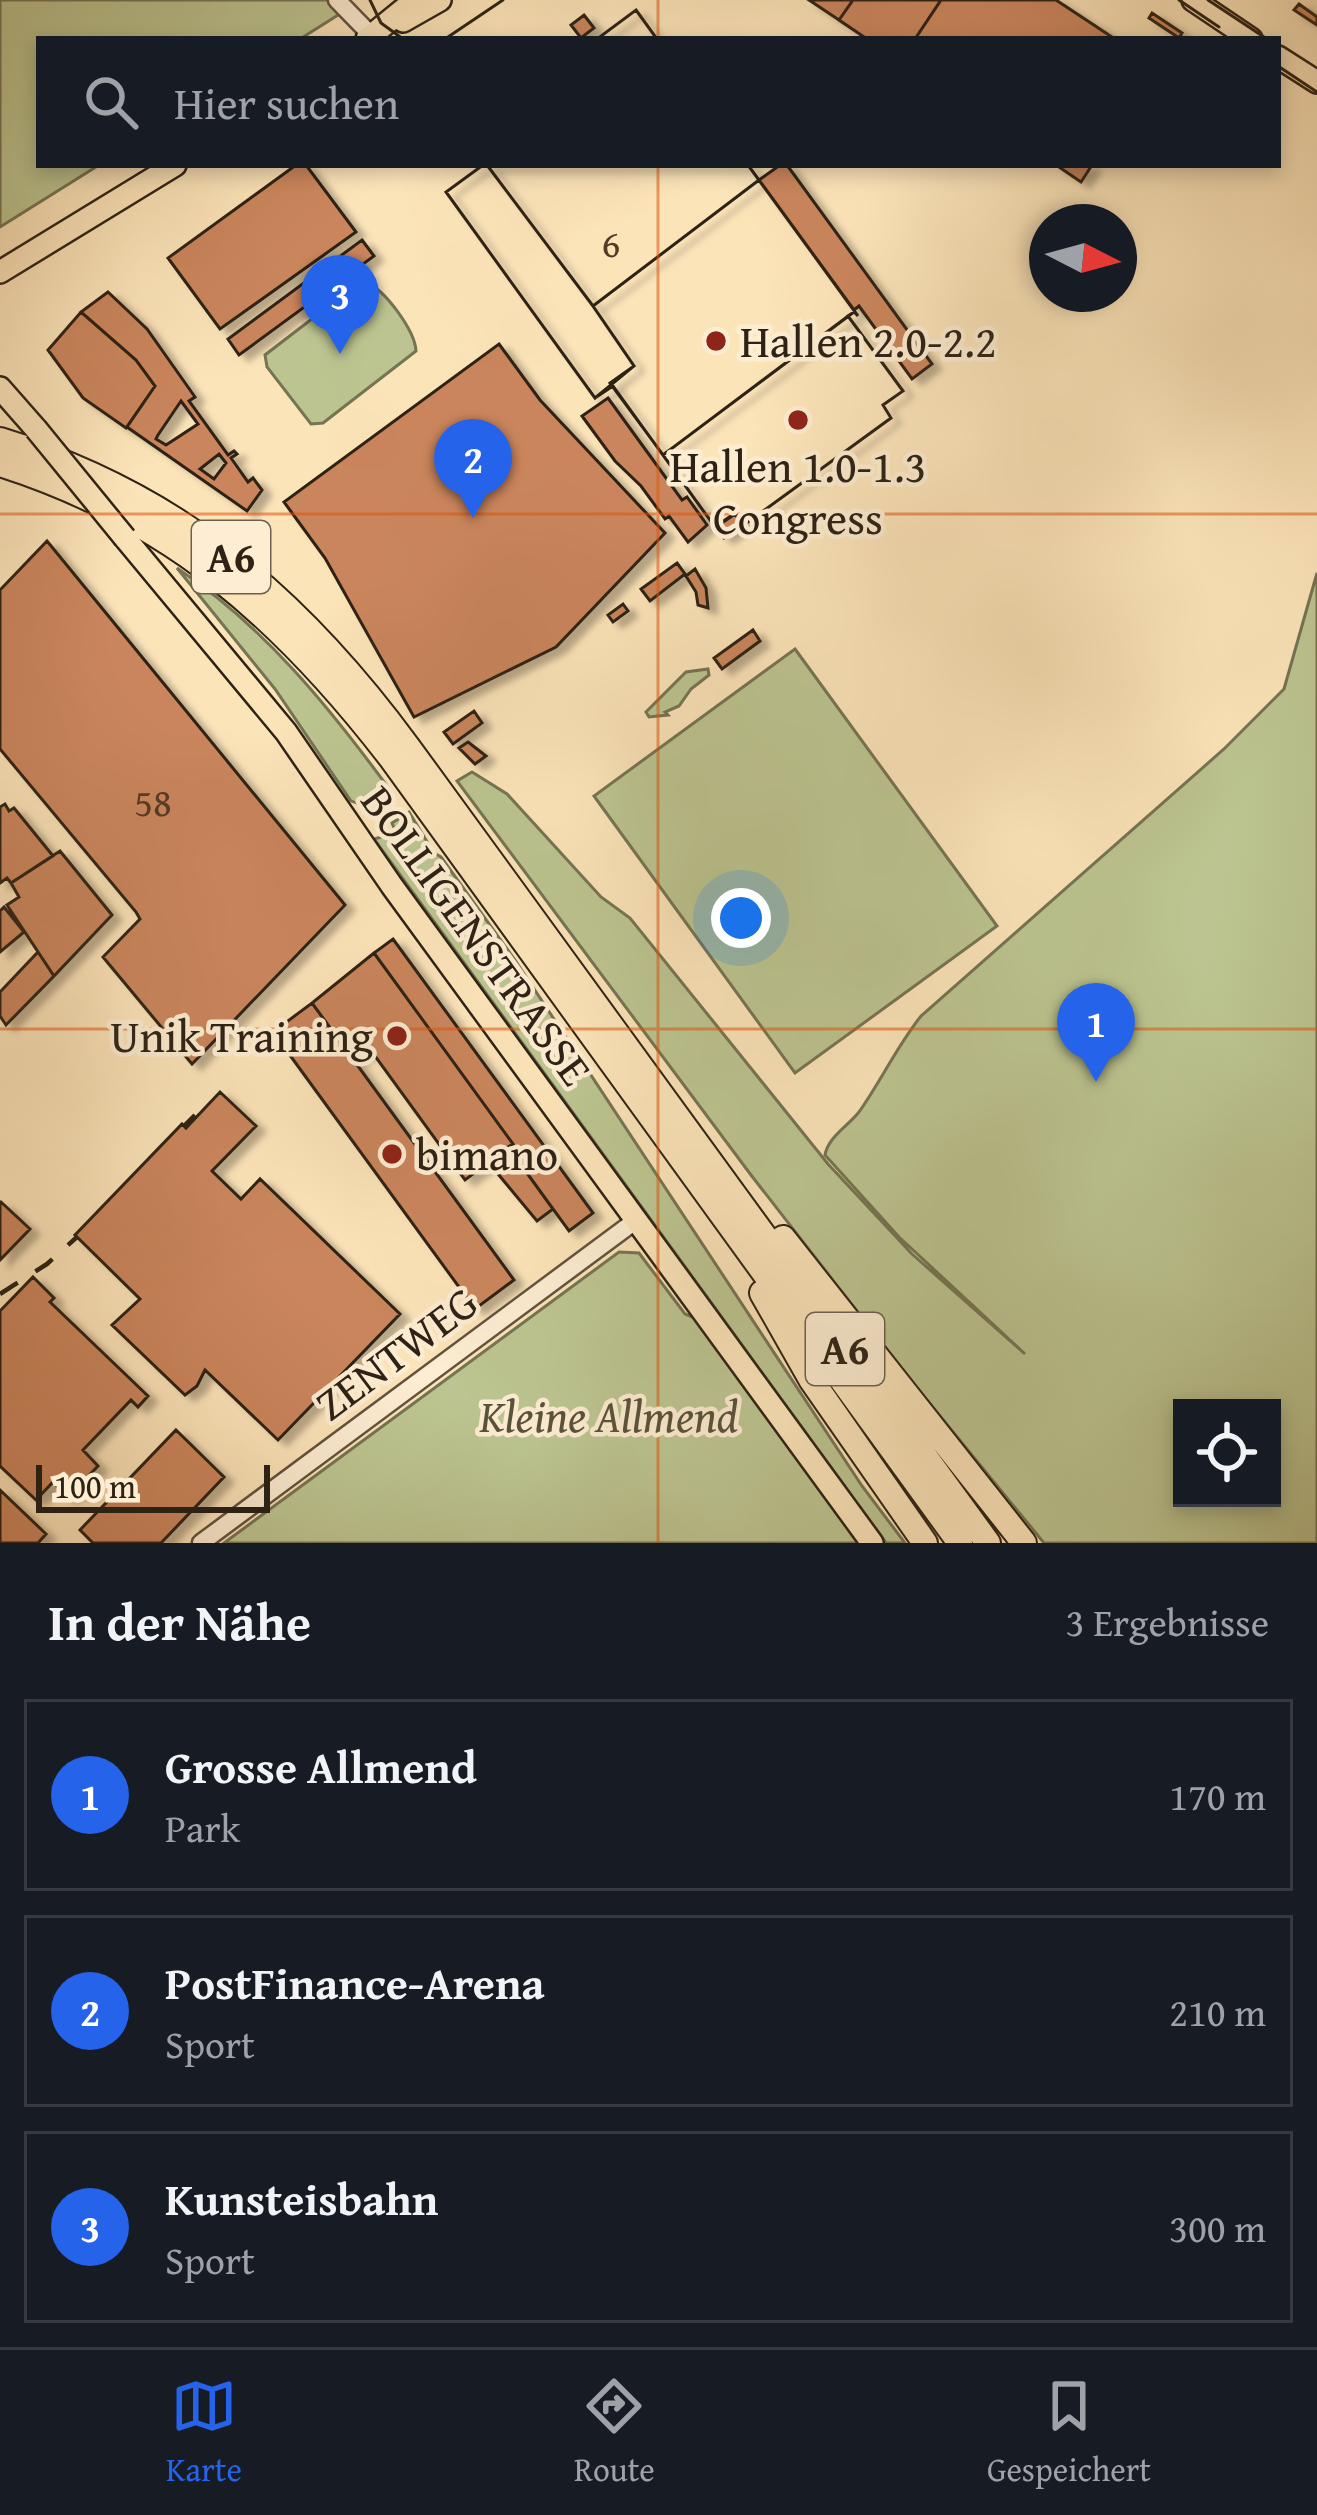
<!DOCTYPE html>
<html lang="de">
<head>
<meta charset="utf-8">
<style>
	:root { --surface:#171b24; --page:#242831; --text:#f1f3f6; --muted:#9ea1a6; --line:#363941; --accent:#2563eb }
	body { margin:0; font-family:"Gentium Book Plus",serif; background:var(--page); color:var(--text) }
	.controls { position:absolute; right:36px; bottom:36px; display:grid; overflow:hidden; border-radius:0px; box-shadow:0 6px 18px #0003 }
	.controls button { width:108px; height:108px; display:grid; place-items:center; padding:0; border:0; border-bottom:3px solid var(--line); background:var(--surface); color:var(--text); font:60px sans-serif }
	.compass { position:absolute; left:1029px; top:204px; width:108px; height:108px; border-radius:50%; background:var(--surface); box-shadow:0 6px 18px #0003; rotate:96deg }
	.scale { position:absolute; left:36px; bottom:30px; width:234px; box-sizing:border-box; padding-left:12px; border:6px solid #2e2215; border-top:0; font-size:33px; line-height:42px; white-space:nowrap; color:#2e2215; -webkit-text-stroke:9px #fdedd2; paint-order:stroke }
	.you { position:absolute; left:741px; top:918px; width:42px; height:42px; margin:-30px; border:9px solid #fff; border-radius:50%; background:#1a73e8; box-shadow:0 0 0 18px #1a73e833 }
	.badge { display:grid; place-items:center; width:78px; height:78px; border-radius:50%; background:var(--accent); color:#fff; font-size:39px; font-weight:700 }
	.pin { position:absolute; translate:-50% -99px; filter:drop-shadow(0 3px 6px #0008) }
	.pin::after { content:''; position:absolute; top:63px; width:42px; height:36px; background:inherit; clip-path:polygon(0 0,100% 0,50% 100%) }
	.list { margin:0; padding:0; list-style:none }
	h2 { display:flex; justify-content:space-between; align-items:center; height:156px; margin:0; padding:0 48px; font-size:51px }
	h2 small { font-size:39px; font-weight:400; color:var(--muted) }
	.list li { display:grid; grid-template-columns:78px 1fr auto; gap:36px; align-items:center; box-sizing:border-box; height:192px; margin:0 24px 24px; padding:0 24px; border:3px solid var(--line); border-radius:0px }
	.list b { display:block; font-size:45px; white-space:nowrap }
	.list p { margin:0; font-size:39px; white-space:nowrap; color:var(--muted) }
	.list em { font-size:39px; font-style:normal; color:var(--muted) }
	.icon { flex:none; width:66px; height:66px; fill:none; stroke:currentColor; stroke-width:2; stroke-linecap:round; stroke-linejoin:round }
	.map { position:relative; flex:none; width:1317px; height:1543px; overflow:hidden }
	.search { position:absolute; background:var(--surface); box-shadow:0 6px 18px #0003; left:36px; right:36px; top:36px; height:132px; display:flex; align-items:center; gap:30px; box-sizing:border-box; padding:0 42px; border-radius:0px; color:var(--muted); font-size:45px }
	.sheet { height:804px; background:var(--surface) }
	nav { display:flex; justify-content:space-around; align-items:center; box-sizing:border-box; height:168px; border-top:3px solid var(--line); background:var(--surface); font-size:33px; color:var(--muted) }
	nav a { display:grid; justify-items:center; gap:6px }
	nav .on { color:var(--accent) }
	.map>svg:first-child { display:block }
	.green { fill:#bcc591; stroke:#757453; stroke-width:3; fill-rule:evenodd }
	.building { fill:#ca855b; stroke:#2e2215; stroke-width:3; fill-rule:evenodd; filter:url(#shadow) }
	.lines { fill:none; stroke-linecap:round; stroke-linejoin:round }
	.minor-casing { stroke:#62523e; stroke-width:21 }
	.major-casing { stroke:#2e2215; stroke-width:26 }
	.highway-casing { stroke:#2e2215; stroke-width:28 }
	.minor { stroke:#fdedd2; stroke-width:16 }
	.major { stroke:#fce4b9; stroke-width:21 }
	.highway { stroke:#fce4b9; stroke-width:24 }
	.tram { stroke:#2e2215; stroke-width:3 }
	.rail { stroke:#2e2215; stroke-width:4.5; stroke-dasharray:21 21; stroke-linecap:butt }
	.major-bridge-casing { stroke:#2e2215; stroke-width:26; stroke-linecap:butt }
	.major-bridge { stroke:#fce4b9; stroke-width:21 }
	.grid { fill:none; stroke:#df560c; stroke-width:3; stroke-opacity:0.55 }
	.poi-dot { fill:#8f2418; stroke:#fdedd2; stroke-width:4.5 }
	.labels { text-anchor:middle; stroke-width:9; stroke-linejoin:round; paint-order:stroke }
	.number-label { font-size:39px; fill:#553b26 }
	.shield { fill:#fdedd2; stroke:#6c5f4e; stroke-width:3 }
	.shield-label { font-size:42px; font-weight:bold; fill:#2e2215 }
	.poi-label { font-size:45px; fill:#2e2215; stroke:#fdedd2; text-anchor:start }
	.street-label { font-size:45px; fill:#2e2215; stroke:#fdedd2 }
	.park-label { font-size:45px; font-style:italic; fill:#59533a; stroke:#fdedd2 }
</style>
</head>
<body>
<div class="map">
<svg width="1317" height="1543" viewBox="0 0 1317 1543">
	<defs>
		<filter id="shadow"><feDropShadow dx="9" dy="5.5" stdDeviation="3" flood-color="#0004"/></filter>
	</defs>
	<rect width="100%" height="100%" fill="#fce4b9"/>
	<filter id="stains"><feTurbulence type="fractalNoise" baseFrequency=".00167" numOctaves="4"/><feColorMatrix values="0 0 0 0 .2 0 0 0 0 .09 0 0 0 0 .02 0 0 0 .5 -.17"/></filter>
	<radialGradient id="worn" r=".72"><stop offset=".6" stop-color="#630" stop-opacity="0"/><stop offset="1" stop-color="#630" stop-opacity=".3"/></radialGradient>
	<path class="green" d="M 0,0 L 335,0 L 346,10 L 300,39 L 39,39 L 39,165 L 99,165 L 0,227 Z
		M 365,282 C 385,289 415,331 416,351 L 323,423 L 311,424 L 267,367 L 265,355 L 356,285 Z
		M 177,568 C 264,626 330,708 390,790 C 377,802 367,808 351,801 L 275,689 Z
		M 1317,573 L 1317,1543 L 1044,1543 L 913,1383 L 751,1175 L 457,781 L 472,772 L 507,794 L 601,897 L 630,918 L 828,1164 L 912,1254 L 1025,1354 L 899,1237 L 825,1155 C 828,1137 848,1126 859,1112 C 881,1081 897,1046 921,1016 L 1224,749 L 1284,689 ZM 1182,1408 L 1272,1408 L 1272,1498 L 1182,1498 Z
		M 795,649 L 997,926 L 795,1073 L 594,796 Z
		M 708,669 L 709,675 L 691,689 L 679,706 L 665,712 L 668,715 L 649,717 L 646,712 L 686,672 Z
		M 409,812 L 434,853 L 441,857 L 515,960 L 862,1486 L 905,1543 L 886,1543 L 374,839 L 388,835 L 398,845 L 401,844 L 392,823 Z
		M 619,1252 L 639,1253 L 685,1314 L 695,1318 L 863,1543 L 224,1543 Z"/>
	<path class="building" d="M 809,0 L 853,0 L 839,20 Z
		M 853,0 L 941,0 L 915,39 L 867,39 L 839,20 Z
		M 941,0 L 1056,0 L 1115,39 L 915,39 Z
		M 1299,4 L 1317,17 L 1317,25 L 1294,10 Z
		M 636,10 L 657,39 L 597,39 Z
		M 636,10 L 657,39 L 597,39 Z
		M 1152,13 L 1182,33 L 1179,38 L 1149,18 Z
		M 584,15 L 594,28 L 581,38 L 571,25 Z
		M 296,165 L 306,165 L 356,232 L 220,329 L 168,258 Z
		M 483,165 L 487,165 L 593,306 L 634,366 L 595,398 L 446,192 Z
		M 483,165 L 748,165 L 858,316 L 854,312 L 848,316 L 903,391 L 883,405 L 891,418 L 744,525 L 735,513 L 715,527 L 613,386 L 595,398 L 446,192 Z
		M 487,165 L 748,165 L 759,180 L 593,306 Z
		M 780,165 L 787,165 L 932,364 L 912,379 L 859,306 L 854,310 L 759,180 Z
		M 1056,165 L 1092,165 L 1081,182 Z
		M 759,180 L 858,316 L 854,312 L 663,455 L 610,383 L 634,366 L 593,306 Z
		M 362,240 L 374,256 L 239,355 L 228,339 Z
		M 108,292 L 147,329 L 195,397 L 189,401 L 228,455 L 234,451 L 237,454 L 231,458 L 248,482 L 253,478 L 262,490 L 247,511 L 127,427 L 155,386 L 136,360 L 81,312 ZM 181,401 L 198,424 L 166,445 L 156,439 L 158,435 ZM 219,454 L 226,463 L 214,479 L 200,469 Z
		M 81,312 L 136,360 L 155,386 L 126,428 L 83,398 L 48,350 Z
		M 848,316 L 903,391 L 883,405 L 891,418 L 744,525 L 735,513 L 715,527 L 663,455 Z
		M 499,344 L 540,400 L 665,533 L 556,647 L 414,717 L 325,558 L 284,502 Z
		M 608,398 L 682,500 L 687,497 L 707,525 L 688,542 L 669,516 L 665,519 L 641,486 L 615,461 L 582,416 Z
		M 735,514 L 743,524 L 724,538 L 716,527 Z
		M 47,541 L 345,905 L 192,1064 L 103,957 L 140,919 L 136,912 L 0,749 L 0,590 Z
		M 677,563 L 685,574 L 650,601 L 641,589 Z
		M 695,569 L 706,588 L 708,608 L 698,605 L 696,592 L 686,576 Z
		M 623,604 L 628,611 L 613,622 L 608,615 Z
		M 753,630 L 760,641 L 722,669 L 714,658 Z
		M 474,711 L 482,723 L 453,744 L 444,732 Z
		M 468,742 L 486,756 L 475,764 L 459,748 Z
		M 5,804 L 9,811 L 14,808 L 53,856 L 11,883 L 7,878 L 0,883 L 0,807 Z
		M 60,851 L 112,915 L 54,976 L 7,905 L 19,897 L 11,883 Z
		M 4,907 L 24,932 L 0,952 L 0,911 Z
		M 393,939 L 593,1213 L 569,1231 L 508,1147 L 513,1144 L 374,953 Z
		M 38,952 L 54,976 L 6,1025 L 0,1016 L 0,992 Z
		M 374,953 L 513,1144 L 465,1180 L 370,1049 L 354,1061 L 312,1003 Z
		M 312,1003 L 514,1280 L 475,1309 L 273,1032 Z
		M 220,1092 L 256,1126 L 212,1171 L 241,1199 L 260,1179 L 400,1314 L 278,1440 L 205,1370 L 197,1386 L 185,1395 L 112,1325 L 140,1299 L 75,1235 L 182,1124 L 186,1128 Z
		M 508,1147 L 553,1209 L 537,1221 L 488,1162 Z
		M 1,1202 L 30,1229 L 0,1260 L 0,1203 Z
		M 33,1277 L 54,1298 L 50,1302 L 148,1396 L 138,1407 L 131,1400 L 83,1450 L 98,1466 L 68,1497 L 53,1482 L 36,1500 L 0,1466 L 0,1311 Z
		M 176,1430 L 224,1477 L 161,1543 L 93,1543 L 80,1530 Z
		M 0,1490 L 46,1534 L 38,1543 L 0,1543 Z"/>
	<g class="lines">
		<g class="minor-casing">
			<path id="minor" d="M 337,0 L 372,36
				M 201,1543 L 635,1221"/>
		</g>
		<g class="major-casing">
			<path id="major" d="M 1193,0 L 1251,39
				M 403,21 L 440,0
				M 367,39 L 415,0
				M 1278,57 L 1317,82
				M 0,272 L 175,165
				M 0,388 L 36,429
				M 125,538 L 286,732 L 392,886 L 872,1543"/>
		</g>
		<g class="highway-casing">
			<path id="highway" d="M 0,440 C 179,495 299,599 408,747 L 988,1543
				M 0,464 C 171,518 284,619 391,758 L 960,1543
				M 783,1238 L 1024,1543
				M 762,1293 L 812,1381 L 925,1543"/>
		</g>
		<use href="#minor" class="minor"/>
		<use href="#major" class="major"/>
		<use href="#highway" class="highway"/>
		<path class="tram" d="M 370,0 L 381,23 L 403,39
			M 1179,0 L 1219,27
			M 1208,0 L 1267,39
			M 445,39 L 503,0
			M 1278,66 L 1317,92"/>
		<path class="rail" d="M 184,1126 L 195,1115
			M 0,1294 L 47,1264 L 77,1237"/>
		<g class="major-bridge-casing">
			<path id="major-bridge" d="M 36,429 L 125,538"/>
		</g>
		<use href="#major-bridge" class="major-bridge"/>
	</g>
	<path class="grid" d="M 658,0 L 658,39M 658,165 L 658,1543M 0,514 L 1317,514M 0,1029 L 1317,1029"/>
	<g class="poi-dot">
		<circle cx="716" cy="341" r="12"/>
		<circle cx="798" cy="420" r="12"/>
		<circle cx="397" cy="1036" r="12"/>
		<circle cx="392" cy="1154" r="12"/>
	</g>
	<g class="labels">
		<g class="number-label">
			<text x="611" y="257">6</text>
			<text x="153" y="816">58</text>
		</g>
		<g class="shield">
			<rect x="192" y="521" width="78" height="72" rx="9"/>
			<rect x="806" y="1313" width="78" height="72" rx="9"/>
		</g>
		<g class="shield-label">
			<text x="231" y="572">A6</text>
			<text x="845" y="1364">A6</text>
		</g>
		<g class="poi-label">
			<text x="740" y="357">Hallen 2.0-2.2</text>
			<text x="798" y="482" text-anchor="middle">Hallen 1.0-1.3<tspan x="798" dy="52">Congress</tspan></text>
			<text x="373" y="1052" text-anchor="end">Unik Training</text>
			<text x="416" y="1170">bimano</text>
		</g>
		<g class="street-label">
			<text transform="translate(477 935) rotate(54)" y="16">BOLLIGENSTRASSE</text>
			<text transform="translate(396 1353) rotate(-37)" y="16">ZENTWEG</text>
		</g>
		<g class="park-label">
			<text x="609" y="1432">Kleine Allmend</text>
		</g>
	</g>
	<rect width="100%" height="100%" filter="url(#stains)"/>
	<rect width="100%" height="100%" fill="url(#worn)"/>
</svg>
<div class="controls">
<button><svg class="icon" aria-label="locate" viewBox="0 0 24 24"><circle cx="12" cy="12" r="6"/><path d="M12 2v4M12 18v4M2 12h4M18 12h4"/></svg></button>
</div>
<svg class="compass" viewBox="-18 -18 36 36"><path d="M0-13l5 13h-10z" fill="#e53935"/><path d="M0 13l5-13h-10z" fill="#9ea1a6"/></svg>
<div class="scale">100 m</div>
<div class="you"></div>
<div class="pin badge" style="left:1096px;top:1082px">1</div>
<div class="pin badge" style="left:473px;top:518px">2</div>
<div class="pin badge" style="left:340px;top:354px">3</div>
<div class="search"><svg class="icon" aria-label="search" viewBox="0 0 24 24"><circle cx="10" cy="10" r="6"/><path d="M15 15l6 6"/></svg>Hier suchen</div>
</div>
<section class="sheet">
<h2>In der Nähe<small>3 Ergebnisse</small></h2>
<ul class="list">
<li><span class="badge">1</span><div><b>Grosse Allmend</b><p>Park</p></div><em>170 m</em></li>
<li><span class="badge">2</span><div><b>PostFinance-Arena</b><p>Sport</p></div><em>210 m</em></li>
<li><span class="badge">3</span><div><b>Kunsteisbahn</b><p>Sport</p></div><em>300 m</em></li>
</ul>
</section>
<nav>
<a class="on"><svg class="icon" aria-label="map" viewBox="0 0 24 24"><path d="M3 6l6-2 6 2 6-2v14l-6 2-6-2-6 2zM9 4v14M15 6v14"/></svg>Karte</a>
<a><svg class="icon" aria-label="directions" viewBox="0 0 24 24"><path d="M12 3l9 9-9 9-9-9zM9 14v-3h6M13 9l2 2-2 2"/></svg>Route</a>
<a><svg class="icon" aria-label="saved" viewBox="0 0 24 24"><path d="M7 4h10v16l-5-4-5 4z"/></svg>Gespeichert</a>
</nav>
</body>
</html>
